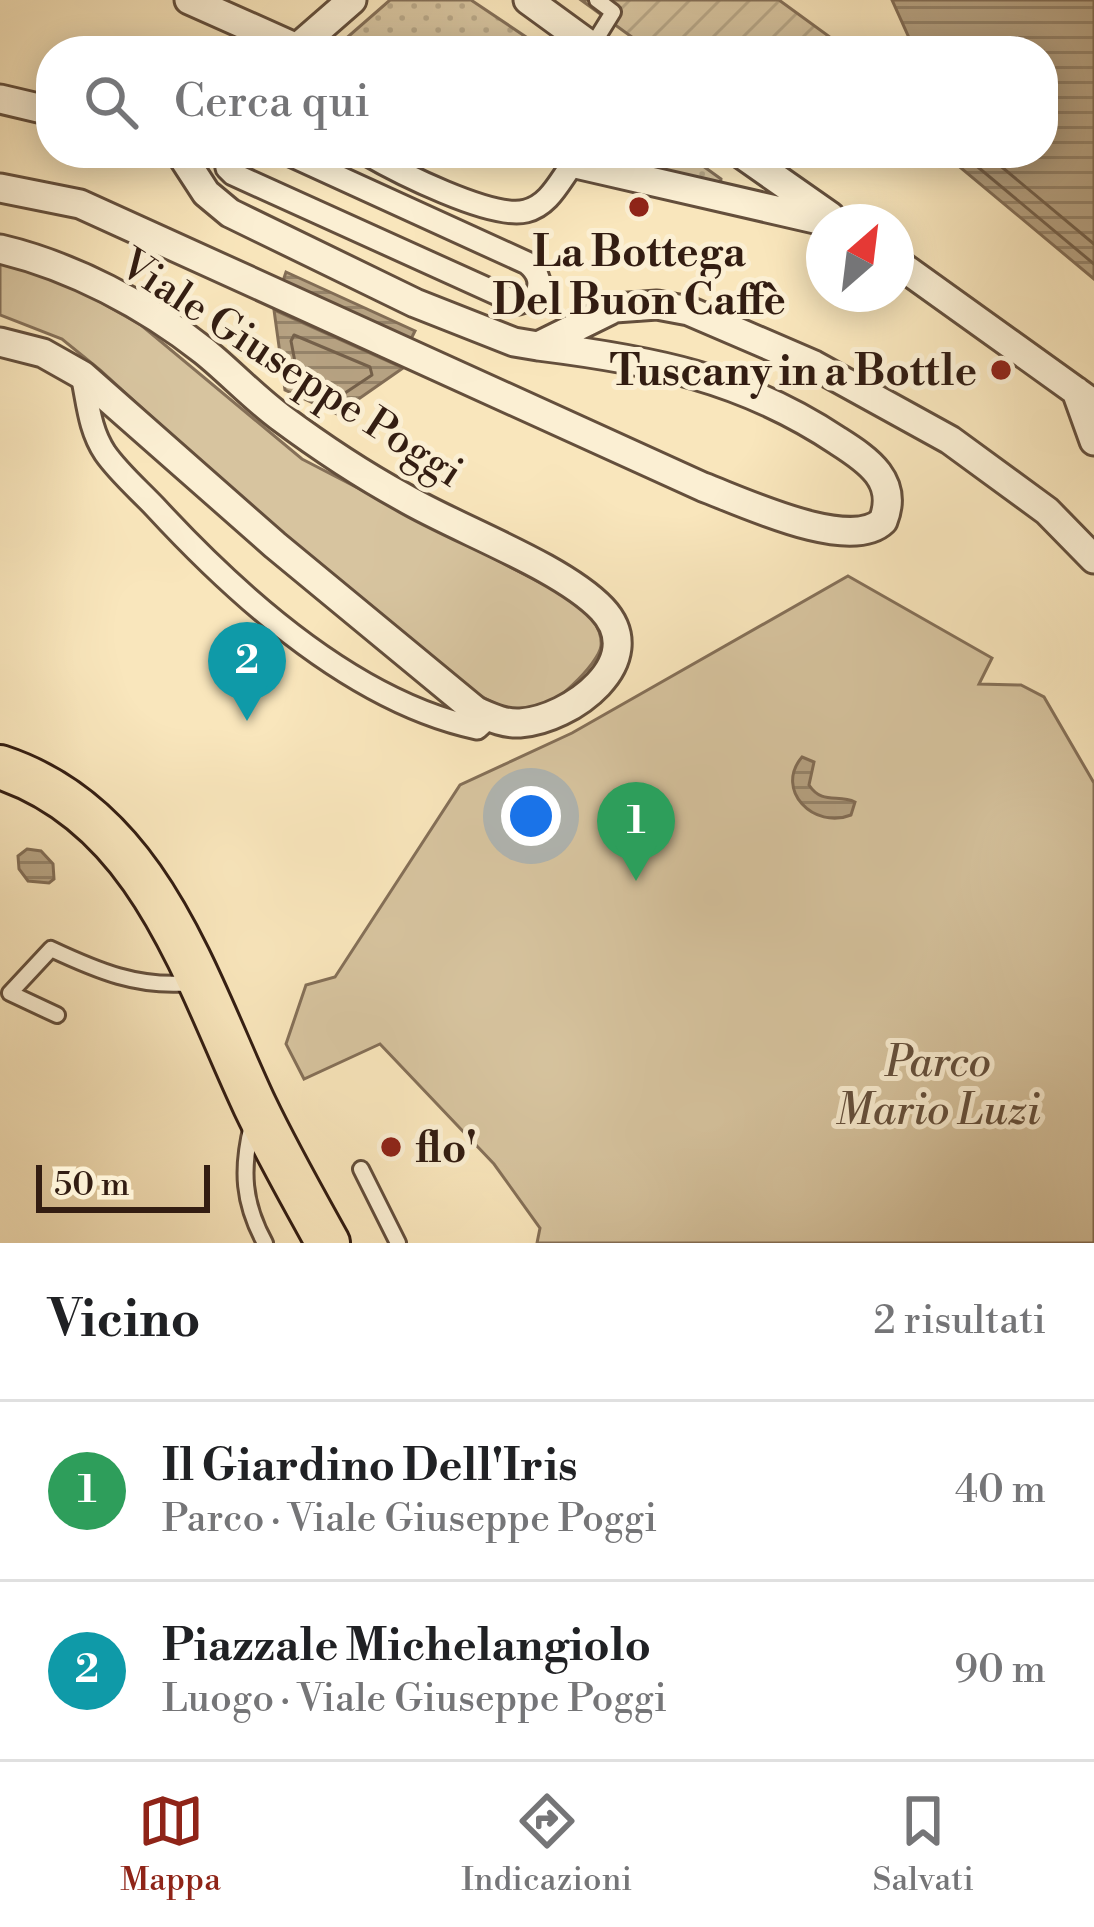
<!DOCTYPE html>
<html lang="it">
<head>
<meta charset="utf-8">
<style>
	:root { --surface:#fff; --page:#f2f2f2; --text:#202124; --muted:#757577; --line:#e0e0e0; --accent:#8f2418 }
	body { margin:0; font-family:"Libre Bodoni",serif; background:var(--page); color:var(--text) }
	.compass { position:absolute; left:806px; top:204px; width:108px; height:108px; border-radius:50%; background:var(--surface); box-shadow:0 6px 30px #0003; rotate:28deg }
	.scale { position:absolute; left:36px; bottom:30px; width:174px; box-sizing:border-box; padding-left:12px; border:6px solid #331d12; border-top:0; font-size:33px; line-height:42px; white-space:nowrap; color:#331d12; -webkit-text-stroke:9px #fbefd3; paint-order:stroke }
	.you { position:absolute; left:531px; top:816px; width:42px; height:42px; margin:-30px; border:9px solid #fff; border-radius:50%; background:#1a73e8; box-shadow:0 0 0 18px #1a73e833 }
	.badge { display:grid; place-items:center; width:78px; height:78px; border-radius:50%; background:var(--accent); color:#fff; font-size:39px; font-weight:700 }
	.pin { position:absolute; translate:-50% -99px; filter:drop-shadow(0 3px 6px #0008) }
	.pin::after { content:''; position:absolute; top:63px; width:42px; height:36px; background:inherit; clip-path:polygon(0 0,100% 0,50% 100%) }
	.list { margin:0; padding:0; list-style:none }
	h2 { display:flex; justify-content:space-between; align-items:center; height:156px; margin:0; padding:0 48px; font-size:51px }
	h2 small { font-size:39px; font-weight:400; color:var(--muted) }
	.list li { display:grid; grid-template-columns:78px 1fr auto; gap:36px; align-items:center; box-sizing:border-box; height:180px; padding:0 48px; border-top:3px solid var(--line) }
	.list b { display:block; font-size:45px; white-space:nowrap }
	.list p { margin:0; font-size:39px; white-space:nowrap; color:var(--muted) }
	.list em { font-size:39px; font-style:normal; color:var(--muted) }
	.icon { flex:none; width:66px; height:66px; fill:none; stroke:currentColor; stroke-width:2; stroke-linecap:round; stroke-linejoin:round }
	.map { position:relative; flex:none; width:1094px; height:1243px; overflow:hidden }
	.search { position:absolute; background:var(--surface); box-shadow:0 6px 30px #0003; left:36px; right:36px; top:36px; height:132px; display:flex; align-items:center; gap:30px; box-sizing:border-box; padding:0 42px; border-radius:48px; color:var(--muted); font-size:45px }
	.sheet { height:516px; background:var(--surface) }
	nav { display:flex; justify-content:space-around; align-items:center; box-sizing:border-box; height:168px; border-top:3px solid var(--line); background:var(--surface); font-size:33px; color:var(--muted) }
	nav a { display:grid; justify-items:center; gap:6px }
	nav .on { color:var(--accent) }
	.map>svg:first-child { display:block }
	.grass { fill:url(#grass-dots); stroke:#857058; stroke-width:3 }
	.park { fill:#d7c49f; stroke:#857058; stroke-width:3 }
	.garden { fill:url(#garden-furrows); stroke:#857058; stroke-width:3 }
	.water { fill:url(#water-rules); stroke:#826d55; stroke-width:3 }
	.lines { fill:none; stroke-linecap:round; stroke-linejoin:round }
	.shore { stroke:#74604a; stroke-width:3 }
	.service-casing { stroke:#644f3c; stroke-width:20 }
	.pedestrian-casing { stroke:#644f3c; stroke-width:27 }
	.minor-casing { stroke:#644f3c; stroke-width:33 }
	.primary-casing { stroke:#331d12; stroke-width:48 }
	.service { stroke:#fbefd3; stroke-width:14 }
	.pedestrian { stroke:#fbefd3; stroke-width:21 }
	.minor { stroke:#fbefd3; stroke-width:27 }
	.primary { stroke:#f9e6bc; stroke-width:42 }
	.poi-dot { fill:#8f2418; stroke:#fbefd3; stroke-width:4.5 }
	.labels { text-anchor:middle; stroke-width:10; stroke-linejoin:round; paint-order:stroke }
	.poi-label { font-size:42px; font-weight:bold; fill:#331d12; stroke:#fbefd3 }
	.street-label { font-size:42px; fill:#331d12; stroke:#fbefd3 }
	.park-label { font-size:42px; font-style:italic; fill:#644f3c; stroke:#fbefd3 }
</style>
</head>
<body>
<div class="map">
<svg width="1094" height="1243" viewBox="0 0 1094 1243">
	<defs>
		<pattern id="grass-dots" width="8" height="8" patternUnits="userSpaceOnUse" patternTransform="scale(3)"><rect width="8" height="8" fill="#d7c49f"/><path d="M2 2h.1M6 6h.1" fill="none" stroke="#b9a888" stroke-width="1.8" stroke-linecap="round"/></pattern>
		<pattern id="garden-furrows" width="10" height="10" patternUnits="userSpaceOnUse" patternTransform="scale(3)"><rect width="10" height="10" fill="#d7c49f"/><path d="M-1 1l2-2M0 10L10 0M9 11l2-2" fill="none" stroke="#b9a888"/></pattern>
		<pattern id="water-rules" width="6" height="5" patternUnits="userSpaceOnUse" patternTransform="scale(3)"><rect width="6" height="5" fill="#b6a282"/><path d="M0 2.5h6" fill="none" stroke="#958369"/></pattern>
	</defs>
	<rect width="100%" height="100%" fill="#f9e6bc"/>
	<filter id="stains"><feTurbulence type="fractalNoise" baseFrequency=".00167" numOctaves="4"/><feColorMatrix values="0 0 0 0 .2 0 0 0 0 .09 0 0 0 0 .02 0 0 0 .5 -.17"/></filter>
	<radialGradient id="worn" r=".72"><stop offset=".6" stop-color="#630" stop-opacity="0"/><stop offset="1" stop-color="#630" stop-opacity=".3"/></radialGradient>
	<path class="grass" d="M 390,0 L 471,0 L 547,51 L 431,51 L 402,41 L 381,51 L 335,48 Z
		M 623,153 L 685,153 L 721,179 L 720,186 L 615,159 Z"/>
	<path class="park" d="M 0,261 L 58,278 L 141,325 L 302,459 L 572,599 C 586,610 603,626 601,646 C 599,664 550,710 533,711 C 510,713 489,701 470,690 L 289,542 L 100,370 L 62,339 L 0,315 Z
		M 848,576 L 992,658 L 979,684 L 1021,685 L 1044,697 L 1094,783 L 1094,1243 L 537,1243 L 540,1228 L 494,1164 L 380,1044 L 304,1079 L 286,1044 L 306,985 L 335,977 L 460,785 L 572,733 Z"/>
	<path class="garden" d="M 581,0 L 779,0 L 845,48 L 843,51 L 651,51 Z"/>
	<path class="water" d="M 892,0 L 1094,0 L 1094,279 L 943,153 L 1043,153 L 1043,51 L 915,51 Z
		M 286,272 L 415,331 L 411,339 L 283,281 Z
		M 274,310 L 403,368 L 337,414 L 285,390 Z
		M 802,757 L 814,762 L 809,785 C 822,805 838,794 855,802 L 851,815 C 814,830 774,790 802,757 Z
		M 27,849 L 41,851 L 53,864 L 54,879 L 49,883 L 28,881 L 19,869 L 18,856 Z"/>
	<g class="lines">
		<path class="shore" d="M 961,153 L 1094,264
			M 985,153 L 1094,244
			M 294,335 L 370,367 L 372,375 L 336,399 L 299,383 L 291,341 Z"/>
		<g class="service-casing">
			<path id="service" d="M 592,46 L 613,12 L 597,0
				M 57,1015 L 10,993 L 51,949 C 98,971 138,988 191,983
				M 252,1125 C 241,1170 243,1203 265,1243
				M 361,1169 L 398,1243"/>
		</g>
		<g class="pedestrian-casing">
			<path id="pedestrian" d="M 225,153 L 227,168 L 233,174 L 518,303 L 534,298 C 543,284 539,273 527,263 L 286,153
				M 365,153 C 396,171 492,220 526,211 C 546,206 556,188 567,172
				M 82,375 C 88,402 89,429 105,453 C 119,473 139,490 155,507 C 239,598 354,702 477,728 L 489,717"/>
		</g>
		<g class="minor-casing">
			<path id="minor" d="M 189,0 L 297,48
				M 528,0 L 598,51
				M 297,48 L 352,0
				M 0,99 L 51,111
				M 180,153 L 206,193 L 230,213 L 415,303 L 514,342 L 538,346 L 615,308 L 657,305 L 689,311 L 814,365 L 950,440 L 1047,511 L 1094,559
				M 740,153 L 830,216
				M 576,164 L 828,222
				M 0,188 L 80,204 L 703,487 C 743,502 850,553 883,521 C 899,481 868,460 838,441 C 742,377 650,360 538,346
				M 0,249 C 72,266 146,305 204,351 C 230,372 253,397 280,417 C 319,446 361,474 403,497 C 457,529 561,566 602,609 C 651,661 570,720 520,723 C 504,724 490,717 476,711 L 275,545 L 82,375 L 43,353 L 0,342
				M 896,262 L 1094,404
				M 1076,391 L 1094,441"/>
		</g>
		<g class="primary-casing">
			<path id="primary" d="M 0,767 C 149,816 195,978 255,1106 C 277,1152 303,1198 328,1243"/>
		</g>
		<use href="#service" class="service"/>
		<use href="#pedestrian" class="pedestrian"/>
		<use href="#minor" class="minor"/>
		<use href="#primary" class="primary"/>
	</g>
	<g class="poi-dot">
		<circle cx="639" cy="207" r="12"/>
		<circle cx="1001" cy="370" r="12"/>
		<circle cx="391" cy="1147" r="12"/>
	</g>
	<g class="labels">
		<g class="poi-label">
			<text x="639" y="266">La Bottega<tspan x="639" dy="48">Del Buon Caffè</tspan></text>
			<text x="977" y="385" text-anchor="end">Tuscany in a Bottle</text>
			<text x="415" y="1162" text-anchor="start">flo'</text>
		</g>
		<g class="street-label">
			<text transform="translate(292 367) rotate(33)" y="15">Viale Giuseppe Poggi</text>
		</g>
		<g class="park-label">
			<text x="938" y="1076">Parco<tspan x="938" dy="48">Mario Luzi</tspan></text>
		</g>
	</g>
	<rect width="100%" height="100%" filter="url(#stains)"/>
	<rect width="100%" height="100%" fill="url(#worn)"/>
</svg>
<svg class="compass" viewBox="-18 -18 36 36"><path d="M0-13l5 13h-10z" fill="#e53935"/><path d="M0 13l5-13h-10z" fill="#757577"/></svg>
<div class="scale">50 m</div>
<div class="you"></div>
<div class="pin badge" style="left:636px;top:881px;background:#2e9e5b">1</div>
<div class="pin badge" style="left:247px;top:721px;background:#0f9aa8">2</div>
<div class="search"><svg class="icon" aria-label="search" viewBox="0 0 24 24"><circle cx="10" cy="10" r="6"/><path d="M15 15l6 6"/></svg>Cerca qui</div>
</div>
<section class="sheet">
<h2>Vicino<small>2 risultati</small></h2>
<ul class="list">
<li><span class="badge" style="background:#2e9e5b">1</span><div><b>Il Giardino Dell'Iris</b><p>Parco · Viale Giuseppe Poggi</p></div><em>40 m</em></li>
<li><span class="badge" style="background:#0f9aa8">2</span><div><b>Piazzale Michelangiolo</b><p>Luogo · Viale Giuseppe Poggi</p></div><em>90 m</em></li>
</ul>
</section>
<nav>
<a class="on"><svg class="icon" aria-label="map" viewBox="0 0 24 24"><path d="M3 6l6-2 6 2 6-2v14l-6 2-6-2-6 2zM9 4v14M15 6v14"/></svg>Mappa</a>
<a><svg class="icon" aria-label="directions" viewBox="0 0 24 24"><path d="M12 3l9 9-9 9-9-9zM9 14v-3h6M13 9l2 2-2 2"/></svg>Indicazioni</a>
<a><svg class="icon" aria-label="saved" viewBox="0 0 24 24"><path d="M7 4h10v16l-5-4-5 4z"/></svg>Salvati</a>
</nav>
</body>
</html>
